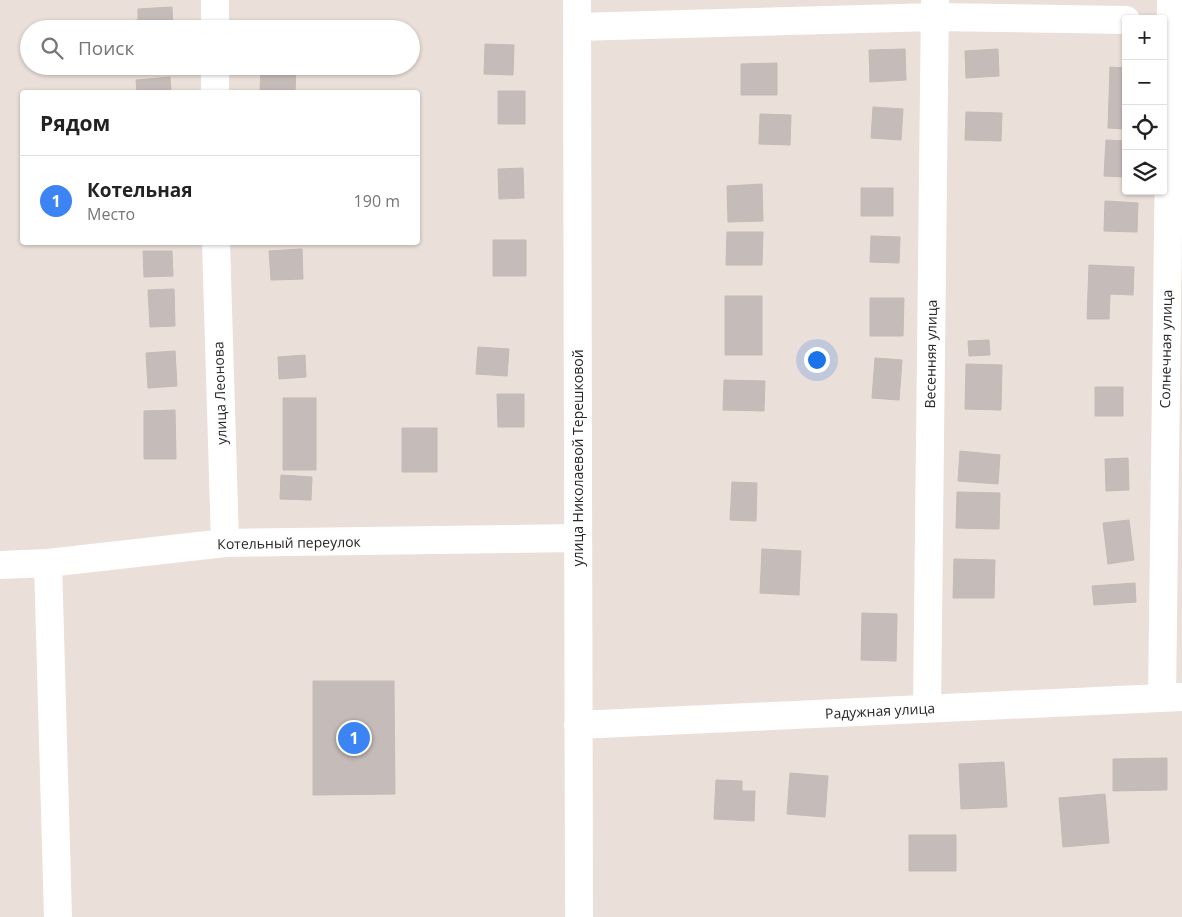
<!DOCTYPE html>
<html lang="ru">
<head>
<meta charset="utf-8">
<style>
	:root { --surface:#fff; --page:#f6f6f6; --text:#222; --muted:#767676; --line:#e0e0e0; --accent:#3c84f4 }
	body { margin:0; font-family:"Open Sans",sans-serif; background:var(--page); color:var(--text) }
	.controls { position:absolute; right:15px; top:15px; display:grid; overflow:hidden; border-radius:5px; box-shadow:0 1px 4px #0004 }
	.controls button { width:45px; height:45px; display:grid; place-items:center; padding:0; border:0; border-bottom:1px solid var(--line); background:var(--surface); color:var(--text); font:25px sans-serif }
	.you { position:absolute; left:816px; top:359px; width:18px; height:18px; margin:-12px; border:4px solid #fff; border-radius:50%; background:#1a73e8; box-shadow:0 0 0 8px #1a73e833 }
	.badge { display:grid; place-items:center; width:32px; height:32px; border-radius:50%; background:var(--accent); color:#fff; font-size:16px; font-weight:700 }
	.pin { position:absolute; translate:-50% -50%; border:2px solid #fff; box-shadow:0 1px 5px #0006 }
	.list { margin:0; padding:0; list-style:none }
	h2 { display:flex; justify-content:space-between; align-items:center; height:65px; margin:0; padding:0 20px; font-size:21px }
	h2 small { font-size:16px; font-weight:400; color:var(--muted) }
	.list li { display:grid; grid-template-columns:32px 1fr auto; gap:15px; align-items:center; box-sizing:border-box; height:90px; padding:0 20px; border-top:1px solid var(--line) }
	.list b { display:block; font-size:19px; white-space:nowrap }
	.list p { margin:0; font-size:16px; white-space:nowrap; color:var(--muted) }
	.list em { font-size:16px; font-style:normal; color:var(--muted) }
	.icon { flex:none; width:28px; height:28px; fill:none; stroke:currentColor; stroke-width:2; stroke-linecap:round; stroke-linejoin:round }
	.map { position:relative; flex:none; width:1182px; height:917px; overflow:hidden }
	.search { position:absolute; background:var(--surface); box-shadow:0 1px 4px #0004; left:20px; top:20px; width:400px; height:55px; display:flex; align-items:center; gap:12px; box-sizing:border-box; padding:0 18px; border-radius:28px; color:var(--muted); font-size:19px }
	.panel { position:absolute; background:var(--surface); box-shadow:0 1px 4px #0004; left:20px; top:90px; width:400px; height:155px; border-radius:5px }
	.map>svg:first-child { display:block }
	.building { fill:#c5bcb9; stroke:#c4bbb3 }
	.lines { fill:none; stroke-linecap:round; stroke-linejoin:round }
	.minor { stroke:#fff; stroke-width:28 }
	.labels { text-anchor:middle; stroke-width:4; stroke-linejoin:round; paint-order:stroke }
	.street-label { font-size:14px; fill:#272727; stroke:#fff }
</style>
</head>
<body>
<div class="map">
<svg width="1182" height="917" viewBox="0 0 1182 917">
	<rect width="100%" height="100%" fill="#eadfd9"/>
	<path class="building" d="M 172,7 L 173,29 L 138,29 L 138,9 Z
		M 264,25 L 303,28 L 303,29 L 263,29 Z
		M 485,44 L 514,45 L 513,75 L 484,74 Z
		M 905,49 L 906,80 L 870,82 L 869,50 Z
		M 998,49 L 999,76 L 966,78 L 965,51 Z
		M 777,63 L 777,95 L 741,95 L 741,64 Z
		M 261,66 L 296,66 L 295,92 L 260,92 Z
		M 1110,67 L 1126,68 L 1126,129 L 1108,128 Z
		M 170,77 L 171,92 L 137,92 L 136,80 Z
		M 498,91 L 525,91 L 525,124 L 498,124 Z
		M 873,107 L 903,109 L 901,140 L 871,138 Z
		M 966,112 L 1002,113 L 1001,141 L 965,140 Z
		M 760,114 L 791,115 L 790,145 L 759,144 Z
		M 1106,140 L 1126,141 L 1126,177 L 1104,176 Z
		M 523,168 L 524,198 L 499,199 L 498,169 Z
		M 762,184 L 763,221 L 728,222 L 727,186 Z
		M 861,188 L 893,188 L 893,216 L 861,216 Z
		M 1105,201 L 1138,203 L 1137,232 L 1104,231 Z
		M 727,232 L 763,232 L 762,265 L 726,265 Z
		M 871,236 L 900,237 L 899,263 L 870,262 Z
		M 493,240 L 526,240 L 526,276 L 493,276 Z
		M 302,249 L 303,279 L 271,280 L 269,251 Z
		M 143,251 L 172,251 L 173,276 L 144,277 Z
		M 1089,265 L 1134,267 L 1133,295 L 1110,294 L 1109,319 L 1087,319 Z
		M 174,289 L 175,326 L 150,327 L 148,290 Z
		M 725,296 L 762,296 L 762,355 L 725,355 Z
		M 870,298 L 904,298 L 903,336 L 870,336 Z
		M 989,340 L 990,355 L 969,356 L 968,341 Z
		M 478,347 L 509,349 L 507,376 L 476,374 Z
		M 175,351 L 177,386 L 148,388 L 146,353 Z
		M 305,355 L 306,377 L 279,379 L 278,357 Z
		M 875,358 L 902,360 L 899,400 L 872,398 Z
		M 966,364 L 1002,365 L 1001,410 L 965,409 Z
		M 724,380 L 765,381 L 764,411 L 723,410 Z
		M 1095,387 L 1123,387 L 1123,416 L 1095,416 Z
		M 497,394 L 524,394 L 524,427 L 498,427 Z
		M 283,398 L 316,398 L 316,470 L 283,470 Z
		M 175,410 L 176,459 L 144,459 L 144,411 Z
		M 402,428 L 437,428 L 437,472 L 402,472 Z
		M 960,451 L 1000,455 L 998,484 L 958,481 Z
		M 1128,458 L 1129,490 L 1106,491 L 1105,459 Z
		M 281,475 L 312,477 L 311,500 L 280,499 Z
		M 732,482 L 757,483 L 756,521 L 730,520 Z
		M 957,492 L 1000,493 L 999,529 L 956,528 Z
		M 1129,520 L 1134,560 L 1108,564 L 1103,523 Z
		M 762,549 L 801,551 L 799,595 L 760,593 Z
		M 954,559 L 995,560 L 994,598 L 953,598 Z
		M 1135,583 L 1136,602 L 1094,605 L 1092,586 Z
		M 862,613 L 897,614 L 896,661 L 861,660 Z
		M 313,681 L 394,681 L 395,794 L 313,795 Z
		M 1167,758 L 1167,790 L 1113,791 L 1113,759 Z
		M 1004,762 L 1007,807 L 961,809 L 959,764 Z
		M 790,773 L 828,776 L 825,817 L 787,814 Z
		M 716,780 L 742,781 L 742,791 L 755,791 L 754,821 L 714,819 Z
		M 1105,794 L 1109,843 L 1063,847 L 1059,798 Z
		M 909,835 L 956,835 L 956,871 L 909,871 Z"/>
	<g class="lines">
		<path class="minor" d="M 577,0 L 579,917
			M 577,27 L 935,17 L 1126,20
			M 215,29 L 215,0
			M 215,92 L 215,66
			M 216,242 L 225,543
			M 48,563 L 58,917
			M 0,565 L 48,563 L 225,543 L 578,538
			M 1162,698 L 1171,0
			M 927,709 L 935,0
			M 578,725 L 1182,697"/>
	</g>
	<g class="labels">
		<g class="street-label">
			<text transform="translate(1166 349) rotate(-89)" y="5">Солнечная улица</text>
			<text transform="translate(931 354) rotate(-89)" y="5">Весенняя улица</text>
			<text transform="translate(220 393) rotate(-92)" y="5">улица Леонова</text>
			<text transform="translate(578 458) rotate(-90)" y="5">улица Николаевой Терешковой</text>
			<text transform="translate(289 543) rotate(-1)" y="5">Котельный переулок</text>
			<text transform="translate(880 711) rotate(-3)" y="5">Радужная улица</text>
		</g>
	</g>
</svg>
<div class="controls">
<button>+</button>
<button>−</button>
<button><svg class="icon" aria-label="locate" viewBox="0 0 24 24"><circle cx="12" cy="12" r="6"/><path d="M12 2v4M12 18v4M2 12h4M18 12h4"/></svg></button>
<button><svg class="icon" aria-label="layers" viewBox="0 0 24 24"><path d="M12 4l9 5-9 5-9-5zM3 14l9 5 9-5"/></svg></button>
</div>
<div class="you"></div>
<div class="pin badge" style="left:354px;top:738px">1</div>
<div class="search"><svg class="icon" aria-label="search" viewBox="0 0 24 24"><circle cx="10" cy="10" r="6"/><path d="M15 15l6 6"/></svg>Поиск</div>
<section class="panel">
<h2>Рядом<small></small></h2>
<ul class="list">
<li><span class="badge">1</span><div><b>Котельная</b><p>Место</p></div><em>190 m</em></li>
</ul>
</section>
</div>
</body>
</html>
